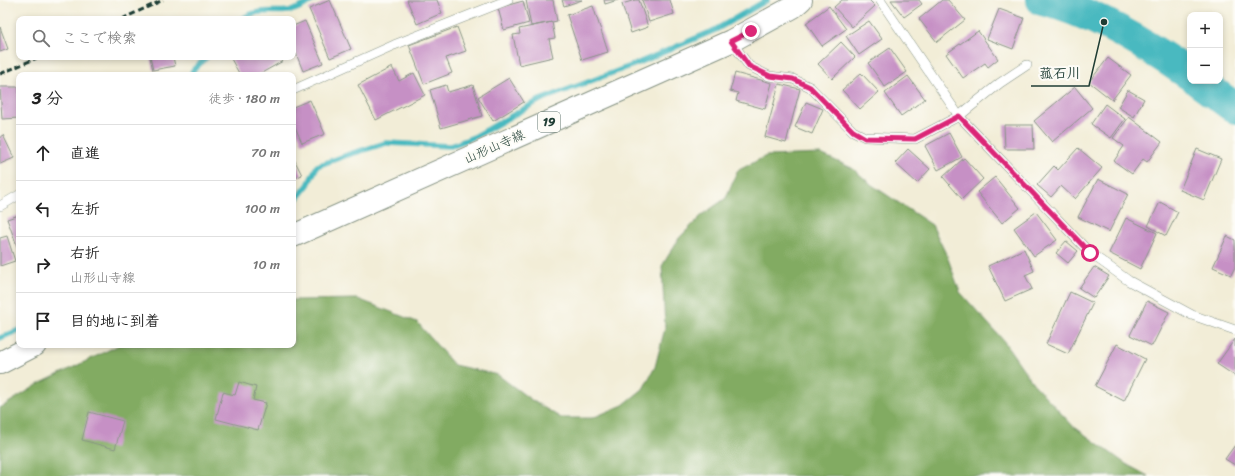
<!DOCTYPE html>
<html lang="ja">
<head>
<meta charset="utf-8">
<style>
	:root { --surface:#fff; --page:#f2f2f2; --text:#222; --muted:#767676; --line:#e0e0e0 }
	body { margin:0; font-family:Sriracha,"Klee One",sans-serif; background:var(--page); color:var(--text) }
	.controls { position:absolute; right:12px; top:12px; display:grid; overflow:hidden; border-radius:8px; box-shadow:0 2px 6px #0003 }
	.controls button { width:36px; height:36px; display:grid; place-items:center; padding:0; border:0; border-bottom:1px solid var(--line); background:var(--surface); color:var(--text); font:20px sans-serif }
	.stop { position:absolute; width:12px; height:12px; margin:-9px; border:3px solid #db2777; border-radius:50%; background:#fff }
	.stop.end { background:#db2777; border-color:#fff; box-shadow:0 1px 4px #0008 }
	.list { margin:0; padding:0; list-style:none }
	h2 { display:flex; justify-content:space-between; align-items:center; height:52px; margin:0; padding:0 16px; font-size:17px }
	h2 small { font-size:13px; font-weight:400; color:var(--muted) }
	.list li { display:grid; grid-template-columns:26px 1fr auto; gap:12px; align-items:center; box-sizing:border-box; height:56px; padding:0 16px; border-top:1px solid var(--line) }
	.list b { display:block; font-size:15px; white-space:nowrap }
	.list p { margin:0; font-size:13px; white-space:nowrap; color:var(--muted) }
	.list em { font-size:13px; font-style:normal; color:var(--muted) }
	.icon { flex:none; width:22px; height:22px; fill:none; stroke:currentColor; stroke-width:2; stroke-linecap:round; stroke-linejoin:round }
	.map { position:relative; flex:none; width:1235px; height:476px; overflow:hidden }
	.search { position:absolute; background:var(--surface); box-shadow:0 2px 6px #0003; left:16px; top:16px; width:280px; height:44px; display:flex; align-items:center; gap:10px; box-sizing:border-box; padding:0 14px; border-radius:8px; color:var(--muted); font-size:15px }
	.panel { position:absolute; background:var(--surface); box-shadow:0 2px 6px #0003; left:16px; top:72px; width:280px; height:276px; border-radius:8px }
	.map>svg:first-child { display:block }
	.forest { fill:#82ab62; stroke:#50744b }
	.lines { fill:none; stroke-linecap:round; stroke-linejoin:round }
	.stream { stroke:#4ab9c0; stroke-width:5.5 }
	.river { stroke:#4ab9c0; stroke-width:32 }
	.building { fill:#c690c5 }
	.lane-casing { stroke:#889586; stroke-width:10 }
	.primary-casing { stroke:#889586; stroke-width:24 }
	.lane { stroke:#fff; stroke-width:9 }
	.primary { stroke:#fff; stroke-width:22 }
	.rail { stroke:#1f3d34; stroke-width:3; stroke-dasharray:6 3; stroke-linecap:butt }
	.route { stroke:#db2777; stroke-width:5 }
	.labels { text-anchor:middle; stroke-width:4; stroke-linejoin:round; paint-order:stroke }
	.shield { fill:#fdfcf7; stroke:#62766e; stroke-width:1 }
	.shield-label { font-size:12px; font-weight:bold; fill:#1f3d34 }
	.street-label { font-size:13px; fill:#1f3d34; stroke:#fdfcf7 }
	.leader { fill:none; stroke:#1f3d34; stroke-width:1.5 }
	.callout-dot { fill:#1f3d34; stroke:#fdfcf7; stroke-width:1.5 }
	.callout-label { font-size:14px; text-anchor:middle; font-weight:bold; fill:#1f3d34; stroke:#fdfcf7; stroke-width:4; stroke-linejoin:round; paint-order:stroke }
</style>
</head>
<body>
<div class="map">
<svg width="1235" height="476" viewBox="0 0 1235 476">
	<rect width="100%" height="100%" fill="#fdfcf7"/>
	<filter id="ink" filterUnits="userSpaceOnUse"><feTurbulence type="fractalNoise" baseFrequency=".025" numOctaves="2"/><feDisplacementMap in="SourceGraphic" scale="8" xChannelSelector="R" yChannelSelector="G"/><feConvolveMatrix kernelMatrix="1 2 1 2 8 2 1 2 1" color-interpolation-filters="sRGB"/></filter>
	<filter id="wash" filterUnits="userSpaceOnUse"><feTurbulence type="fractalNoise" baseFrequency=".012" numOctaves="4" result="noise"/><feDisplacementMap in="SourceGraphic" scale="16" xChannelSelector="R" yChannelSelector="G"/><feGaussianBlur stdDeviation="0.9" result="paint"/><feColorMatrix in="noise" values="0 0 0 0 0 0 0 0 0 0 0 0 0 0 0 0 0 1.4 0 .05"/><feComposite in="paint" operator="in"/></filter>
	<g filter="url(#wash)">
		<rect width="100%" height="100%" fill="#f2edd7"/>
		<path class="forest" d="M 821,154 L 852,168 L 872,185 L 932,225 L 947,256 L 960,292 L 1003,340 L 1033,383 L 1073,426 L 1126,464 L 1148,476 L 0,476 L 0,408 L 39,384 L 119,345 L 293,345 L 293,300 L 358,299 L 417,322 L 454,365 L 498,375 L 530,399 L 561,418 L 592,418 L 623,405 L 643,389 L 655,367 L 665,328 L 662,266 L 679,238 L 702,215 L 726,198 L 737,171 L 766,156 Z"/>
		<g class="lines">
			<path class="stream" d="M 242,19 C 257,8 272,13 288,11 C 296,11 306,4 314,0
				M 191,75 L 193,70 L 207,57
				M 293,203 L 308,185 L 317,166 L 347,155 L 386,143 L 451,146 L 476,136 L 540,100 L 636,64 L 715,30 L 767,0
				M 0,338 L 19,330"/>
			<path class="river" d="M 1042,0 C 1094,12 1147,45 1190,75
				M 1198,81 L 1235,108"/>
		</g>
		<g id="blocks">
			<path class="building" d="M 330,0 L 351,49 L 330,58 L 309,9 Z
				M 407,0 L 437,0 L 442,13 L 417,24 Z
				M 526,0 L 553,0 L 557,21 L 531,26 Z
				M 562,0 L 582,0 L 564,6 Z
				M 604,0 L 618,0 L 605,4 Z
				M 635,0 L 639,0 L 648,27 L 631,33 L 622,4 Z
				M 642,0 L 670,0 L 674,14 L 649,22 Z
				M 842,0 L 869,0 L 875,6 L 852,27 L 834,7 Z
				M 891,0 L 919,0 L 922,4 L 904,17 Z
				M 942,0 L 948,0 L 965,20 L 937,42 L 919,19 Z
				M 523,1 L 529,23 L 504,30 L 498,8 Z
				M 593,6 L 608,52 L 582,60 L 567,15 Z
				M 829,6 L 846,29 L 822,46 L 806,23 Z
				M 999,9 L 1024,18 L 1013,49 L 987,39 Z
				M 305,21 L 323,63 L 303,71 L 293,46 L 293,26 Z
				M 869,21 L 882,39 L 859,55 L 846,36 Z
				M 552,22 L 555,38 L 549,39 L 553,57 L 519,65 L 513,35 L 520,34 L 519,29 Z
				M 0,27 L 8,49 L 0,52 Z
				M 457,27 L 466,51 L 446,58 L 452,73 L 424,84 L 409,45 Z
				M 978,31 L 998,59 L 988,67 L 985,63 L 963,78 L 946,54 Z
				M 841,42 L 855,57 L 832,79 L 818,64 Z
				M 890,48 L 907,72 L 885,87 L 868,63 Z
				M 150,57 L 173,57 L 175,66 L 153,70 Z
				M 230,57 L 280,57 L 283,61 L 258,75 L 240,75 Z
				M 1108,58 L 1131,75 L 1112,100 L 1089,82 Z
				M 392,67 L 399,81 L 414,73 L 425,95 L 376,120 L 358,85 Z
				M 735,73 L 772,83 L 765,109 L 736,101 L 738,93 L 730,91 Z
				M 861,73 L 879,92 L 860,109 L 842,90 Z
				M 908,76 L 925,99 L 901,116 L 885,93 Z
				M 509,78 L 524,102 L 493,121 L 478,97 Z
				M 779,84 L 800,89 L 786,143 L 765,137 Z
				M 446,85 L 448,92 L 473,85 L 482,116 L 441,128 L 430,90 Z
				M 0,87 L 19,87 L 19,118 L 2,119 Z
				M 1075,87 L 1092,108 L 1052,142 L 1034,121 Z
				M 1128,90 L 1144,99 L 1134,117 L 1118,107 Z
				M 310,100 L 325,134 L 302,143 L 293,122 L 293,107 Z
				M 806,102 L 823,109 L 812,134 L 795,127 Z
				M 1105,104 L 1125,119 L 1111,138 L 1091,124 Z
				M 1129,117 L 1162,142 L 1147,162 L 1143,159 L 1132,174 L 1114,161 L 1124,146 L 1113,138 Z
				M 1004,125 L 1033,125 L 1034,149 L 1005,149 Z
				M 949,133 L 962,157 L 938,170 L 925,146 Z
				M 3,135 L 14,158 L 0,164 L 0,137 Z
				M 1078,148 L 1102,168 L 1075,199 L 1061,186 L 1051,197 L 1037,185 L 1054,166 L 1058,170 Z
				M 908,149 L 930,169 L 917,183 L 895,163 Z
				M 1197,149 L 1221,159 L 1204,200 L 1180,190 Z
				M 293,157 L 302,175 L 293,179 Z
				M 964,158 L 983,179 L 962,199 L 943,177 Z
				M 995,177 L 1020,208 L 1002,223 L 977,192 Z
				M 1098,179 L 1128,194 L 1109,232 L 1078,217 Z
				M 1160,202 L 1178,212 L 1166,236 L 1148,226 Z
				M 1036,212 L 1057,240 L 1034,256 L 1014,228 Z
				M 19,215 L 19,251 L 7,219 Z
				M 1126,218 L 1157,233 L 1140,269 L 1109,253 Z
				M 7,236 L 15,261 L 0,266 L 0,238 Z
				M 1227,236 L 1235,240 L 1235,267 L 1231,275 L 1213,267 Z
				M 1066,241 L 1078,251 L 1068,263 L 1056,253 Z
				M 1024,249 L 1034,271 L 1025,275 L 1032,289 L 1005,301 L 988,266 Z
				M 1094,267 L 1109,276 L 1094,298 L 1079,288 Z
				M 1070,292 L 1093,303 L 1068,354 L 1046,344 Z
				M 1147,301 L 1169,312 L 1152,346 L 1130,335 Z
				M 1235,339 L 1235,376 L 1217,364 Z
				M 1117,344 L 1145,359 L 1124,401 L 1095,386 Z
				M 239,382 L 256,387 L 253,400 L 266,403 L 258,430 L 216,419 L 223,392 L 235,395 Z
				M 89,412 L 123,421 L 115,449 L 82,440 Z
				M 1235,445 L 1235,465 L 1225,459 Z"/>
		</g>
	</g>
	<g filter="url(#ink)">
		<use href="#blocks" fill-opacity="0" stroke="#889586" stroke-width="1"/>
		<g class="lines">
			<g class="lane-casing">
				<path id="lane" d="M 880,0 L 959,116 L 1090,253 L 1129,281 L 1192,315 L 1235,330
					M 731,41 L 749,66 L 769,76 L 793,79 L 810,87 L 853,131 L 865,137 L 915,139 L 959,116 L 1000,83 L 1027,65
					M 293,90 L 394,45 L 508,0
					M 0,206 L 19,195"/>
			</g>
			<g class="primary-casing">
				<path id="primary" d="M 293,236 L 731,41 L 793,7 L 801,0
					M 0,363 L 35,345"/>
			</g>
			<use href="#lane" class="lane"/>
			<use href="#primary" class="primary"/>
			<path class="rail" d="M 122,19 L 163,0
				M 0,74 L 39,57"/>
		</g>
	</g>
	<g class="lines" filter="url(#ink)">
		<path class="route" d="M 751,31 L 731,41 L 749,66 L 770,76 L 793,79 L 810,87 L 853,131 L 865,138 L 915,139 L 959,116 L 1090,253"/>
	</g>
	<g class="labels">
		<rect class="shield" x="538" y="112" width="22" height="20" rx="3"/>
		<g class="shield-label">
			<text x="549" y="126">19</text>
		</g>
		<g class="street-label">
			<text transform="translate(494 146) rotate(-24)" y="5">山形山寺線</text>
		</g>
	</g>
	<path class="leader" d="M1104 22L1089 86H1031"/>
	<circle class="callout-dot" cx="1104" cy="22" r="4"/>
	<g class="callout-label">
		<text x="1060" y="78">菰石川</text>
	</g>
</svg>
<div class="controls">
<button>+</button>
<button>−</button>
</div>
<div class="stop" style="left:1090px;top:253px"></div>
<div class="stop end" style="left:751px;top:31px"></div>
<div class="search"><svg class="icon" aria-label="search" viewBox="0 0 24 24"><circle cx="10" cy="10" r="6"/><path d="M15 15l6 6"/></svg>ここで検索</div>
<section class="panel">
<h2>3 分<small>徒歩 · 180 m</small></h2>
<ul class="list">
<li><svg class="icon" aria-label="ahead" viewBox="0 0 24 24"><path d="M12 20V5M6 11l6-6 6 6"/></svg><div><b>直進</b></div><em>70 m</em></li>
<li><svg class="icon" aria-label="left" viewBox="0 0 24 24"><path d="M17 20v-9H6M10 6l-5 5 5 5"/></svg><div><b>左折</b></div><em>100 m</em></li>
<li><svg class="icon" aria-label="right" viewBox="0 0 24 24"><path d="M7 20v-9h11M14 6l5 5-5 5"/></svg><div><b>右折</b><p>山形山寺線</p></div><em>10 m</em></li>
<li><svg class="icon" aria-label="arrive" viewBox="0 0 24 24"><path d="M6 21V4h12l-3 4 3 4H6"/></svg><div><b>目的地に到着</b></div></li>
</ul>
</section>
</div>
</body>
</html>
